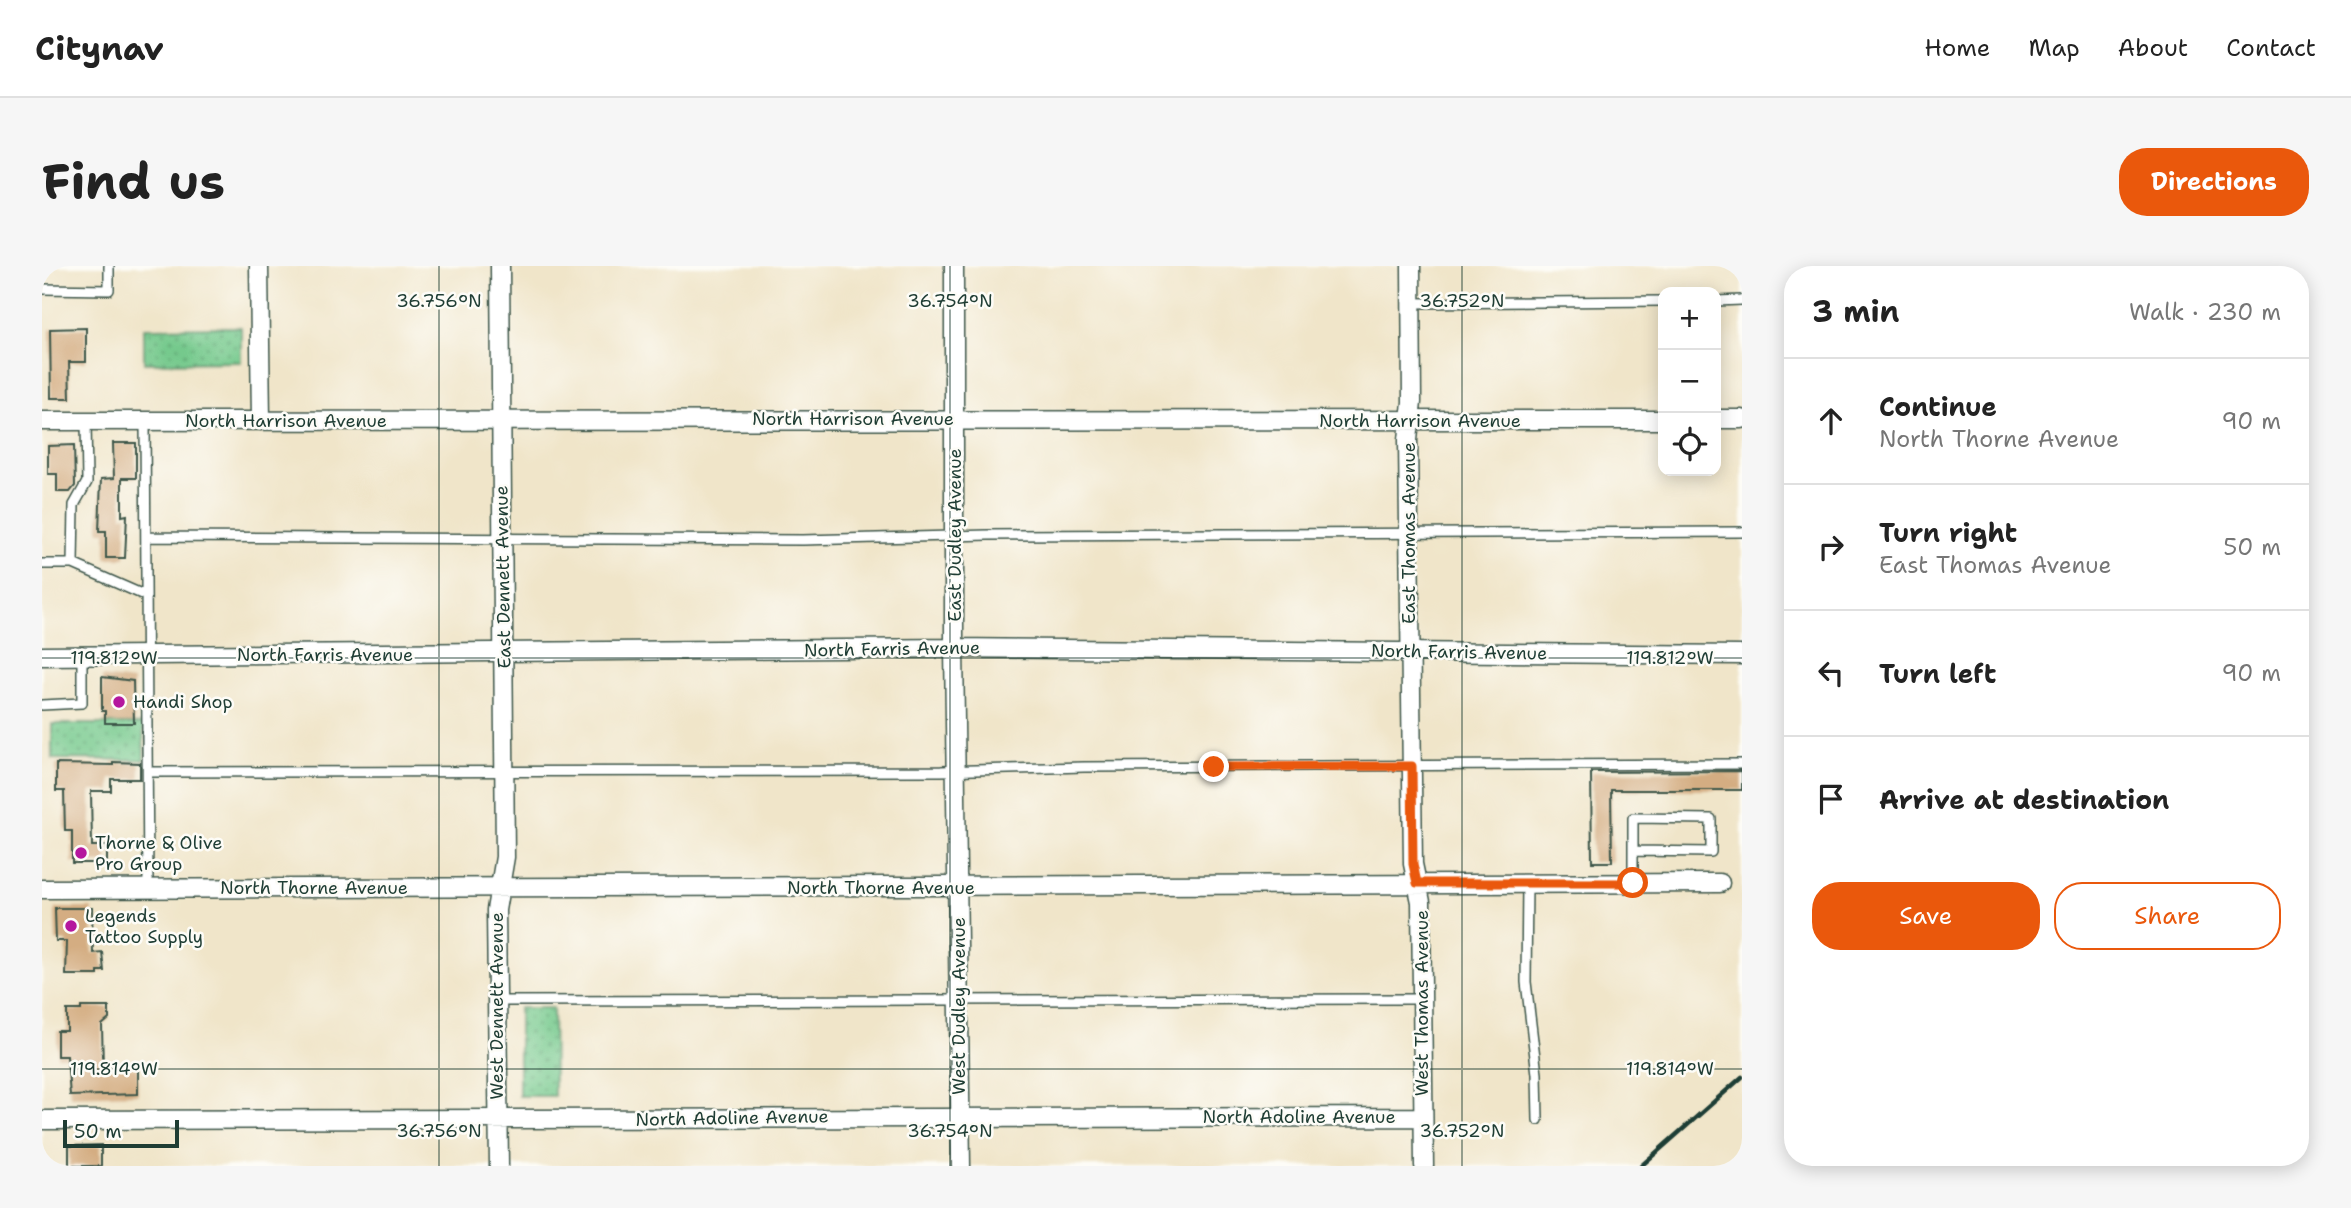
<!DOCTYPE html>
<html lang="en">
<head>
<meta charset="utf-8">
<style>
	:root { --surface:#fff; --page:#f6f6f6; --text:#222; --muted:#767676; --line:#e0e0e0; --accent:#ea580c }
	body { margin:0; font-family:"Shantell Sans",sans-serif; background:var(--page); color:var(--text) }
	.controls { position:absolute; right:21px; top:21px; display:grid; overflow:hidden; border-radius:14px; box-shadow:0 4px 18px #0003 }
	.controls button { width:63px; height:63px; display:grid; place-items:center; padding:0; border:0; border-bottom:2px solid var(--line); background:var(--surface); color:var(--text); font:35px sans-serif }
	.scale { position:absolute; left:21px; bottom:18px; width:116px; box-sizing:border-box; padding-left:7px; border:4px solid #1f3d34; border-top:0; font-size:19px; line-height:24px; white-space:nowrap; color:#1f3d34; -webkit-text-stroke:5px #fdfcf7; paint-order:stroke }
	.stop { position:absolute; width:21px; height:21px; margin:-16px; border:5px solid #ea580c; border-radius:50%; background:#fff }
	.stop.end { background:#ea580c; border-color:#fff; box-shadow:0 2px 7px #0008 }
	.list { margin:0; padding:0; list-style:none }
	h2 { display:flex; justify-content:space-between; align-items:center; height:91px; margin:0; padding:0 28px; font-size:30px }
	h2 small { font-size:23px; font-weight:400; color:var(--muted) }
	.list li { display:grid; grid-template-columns:46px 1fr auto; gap:21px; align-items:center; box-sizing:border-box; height:126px; padding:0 28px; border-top:2px solid var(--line) }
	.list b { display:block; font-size:26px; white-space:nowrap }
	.list p { margin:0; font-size:23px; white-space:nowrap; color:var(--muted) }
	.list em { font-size:23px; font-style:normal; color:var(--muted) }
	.actions { display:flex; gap:14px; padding:21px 28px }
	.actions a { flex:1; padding:16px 0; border:2px solid var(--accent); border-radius:28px; text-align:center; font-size:24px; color:var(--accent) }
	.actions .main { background:var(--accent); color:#fff }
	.icon { flex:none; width:38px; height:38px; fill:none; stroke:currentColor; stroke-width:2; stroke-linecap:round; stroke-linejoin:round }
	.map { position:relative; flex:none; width:1700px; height:900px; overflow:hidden; border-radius:28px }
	header { display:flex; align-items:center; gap:42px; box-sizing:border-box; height:98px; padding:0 35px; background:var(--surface); border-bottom:2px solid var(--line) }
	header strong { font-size:33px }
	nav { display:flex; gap:38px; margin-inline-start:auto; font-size:24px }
	.intro { display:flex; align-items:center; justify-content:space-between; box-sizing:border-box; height:168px; padding:0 42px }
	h1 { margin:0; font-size:49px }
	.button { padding:18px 32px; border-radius:28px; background:var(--accent); color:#fff; font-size:24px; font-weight:700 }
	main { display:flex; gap:42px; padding:0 42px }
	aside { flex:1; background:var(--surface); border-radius:28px; box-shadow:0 4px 18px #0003 }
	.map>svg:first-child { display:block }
	.grass { fill:url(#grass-dots); stroke:#4a8360; stroke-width:2 }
	.building { fill:#d4ad82 }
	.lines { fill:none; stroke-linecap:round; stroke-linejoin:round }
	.service-casing { stroke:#3e564a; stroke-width:12 }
	.minor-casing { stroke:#3e564a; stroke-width:21 }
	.service { stroke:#fff; stroke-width:9 }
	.minor { stroke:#fff; stroke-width:18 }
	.rail { stroke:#1f3d34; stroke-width:4.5 }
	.route { stroke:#ea580c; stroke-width:9 }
	.ticks { fill:none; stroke:#1f3d34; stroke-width:2; stroke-opacity:0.45 }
	.poi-dot { fill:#b5179e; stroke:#fdfcf7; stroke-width:2.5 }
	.labels { text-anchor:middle; stroke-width:5; stroke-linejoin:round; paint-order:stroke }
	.street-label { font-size:18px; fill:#1f3d34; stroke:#fdfcf7 }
	.poi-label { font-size:18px; fill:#1f3d34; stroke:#fdfcf7; text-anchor:start }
	.ticks-label { font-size:18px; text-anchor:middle; fill:#1f3d34; stroke:#fdfcf7; stroke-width:5; stroke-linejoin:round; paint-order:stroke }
</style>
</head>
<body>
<header>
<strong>Citynav</strong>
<nav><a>Home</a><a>Map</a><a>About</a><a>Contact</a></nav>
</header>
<div class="intro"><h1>Find us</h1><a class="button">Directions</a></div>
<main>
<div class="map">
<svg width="1700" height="900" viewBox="0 0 1700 900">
	<defs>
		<pattern id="grass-dots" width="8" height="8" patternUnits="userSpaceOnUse" patternTransform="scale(1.75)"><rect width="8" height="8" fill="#75c98c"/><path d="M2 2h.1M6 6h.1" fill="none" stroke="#5fa473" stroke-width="1.8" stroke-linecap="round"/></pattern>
	</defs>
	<rect width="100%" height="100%" fill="#fdfcf7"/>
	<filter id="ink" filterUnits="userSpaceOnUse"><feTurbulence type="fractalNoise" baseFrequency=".0143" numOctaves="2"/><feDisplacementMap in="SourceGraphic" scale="14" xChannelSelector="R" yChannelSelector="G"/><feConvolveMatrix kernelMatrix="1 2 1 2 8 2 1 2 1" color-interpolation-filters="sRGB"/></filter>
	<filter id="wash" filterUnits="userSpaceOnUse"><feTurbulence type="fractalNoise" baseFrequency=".00686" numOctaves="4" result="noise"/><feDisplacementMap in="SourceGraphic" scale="28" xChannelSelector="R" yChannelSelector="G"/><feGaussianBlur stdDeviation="1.57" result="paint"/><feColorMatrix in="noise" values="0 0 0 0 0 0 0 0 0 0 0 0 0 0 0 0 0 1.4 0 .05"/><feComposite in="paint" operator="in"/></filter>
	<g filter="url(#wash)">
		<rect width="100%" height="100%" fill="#f0e5c9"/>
		<path class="grass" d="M 199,61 L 199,96 L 102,97 L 102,62 Z
			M 10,458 L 101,458 L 102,494 L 10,493 Z
			M 477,742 L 511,742 L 512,830 L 477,830 Z"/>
		<g id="blocks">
			<path class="building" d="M 44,62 L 44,96 L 27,96 L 28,132 L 9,132 L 8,63 Z
				M 71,177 L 94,177 L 94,212 L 80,212 L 80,250 L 85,249 L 83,292 L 64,292 L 64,265 L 57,265 L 59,213 L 72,212 Z
				M 32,179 L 33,220 L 28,226 L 15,226 L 15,208 L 6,208 L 6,180 Z
				M 60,411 L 91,415 L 92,457 L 63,457 L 63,445 L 60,445 Z
				M 71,496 L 98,497 L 98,513 L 69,513 L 69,525 L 49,525 L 50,580 L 65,580 L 65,597 L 30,597 L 30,565 L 23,565 L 22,525 L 14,525 L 14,498 L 71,499 Z
				M 1700,505 L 1700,524 L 1569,524 L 1570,596 L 1550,596 L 1549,506 Z
				M 13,642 L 50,642 L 51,687 L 60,686 L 62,705 L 56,705 L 56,709 L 24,709 L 25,675 L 14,675 Z
				M 39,741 L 67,741 L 67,753 L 60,759 L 61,801 L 96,801 L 96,828 L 28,830 L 25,790 L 15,790 L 15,765 L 25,765 L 25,744 L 39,744 Z
				M 59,879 L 59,900 L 27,900 L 27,880 Z"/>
		</g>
	</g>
	<g filter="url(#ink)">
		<use href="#blocks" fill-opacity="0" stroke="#3e564a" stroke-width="2"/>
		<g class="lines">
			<g class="service-casing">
				<path id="service" d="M 0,23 L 67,24 L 67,0
					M 1674,35 L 1700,34
					M 1369,37 L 1621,35
					M 44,155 L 45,216 L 32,239 L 31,298 L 104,330
					M 103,155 L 106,622
					M 104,271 L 761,274 L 946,269 L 1700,266
					M 0,298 L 31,298
					M 0,439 L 40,437 L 40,390
					M 106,506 L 899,505 L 1042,501 L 1700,498
					M 1591,617 C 1591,596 1591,574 1591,552 L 1669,553 L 1669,586 L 1591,585
					M 1485,618 L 1484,716 L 1495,808 L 1496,854
					M 455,735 L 1379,733"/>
			</g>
			<g class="minor-casing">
				<path id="minor" d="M 217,0 L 219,155
					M 912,0 L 912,382 L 919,900
					M 1369,0 L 1370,136 L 1366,174 L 1371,598 L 1379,636 L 1382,900
					M 1674,153 L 1700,153
					M 0,155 L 1621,154
					M 0,390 L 912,382 L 1700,389
					M 0,623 L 1678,617
					M 0,854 L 1381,851
					M 457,900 L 454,644 L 463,591 L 458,0"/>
			</g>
			<use href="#service" class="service"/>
			<use href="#minor" class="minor"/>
			<path class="rail" d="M 1599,900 L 1700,811"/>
		</g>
	</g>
	<g class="lines" filter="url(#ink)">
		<path class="route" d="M 1172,501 L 1370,500 L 1371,598 L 1375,617 L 1591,617"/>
	</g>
	<path class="ticks" d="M 397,0 L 397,900M 908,0 L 908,900M 1420,0 L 1420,900M 0,392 L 1700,392M 0,803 L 1700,803"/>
	<g class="poi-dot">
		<circle cx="77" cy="436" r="7"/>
		<circle cx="39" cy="587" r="7"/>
		<circle cx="29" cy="660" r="7"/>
	</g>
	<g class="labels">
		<g class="street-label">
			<text x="811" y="159">North Harrison Avenue</text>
			<text x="244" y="161">North Harrison Avenue</text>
			<text x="1378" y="161">North Harrison Avenue</text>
			<text transform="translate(1367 267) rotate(-90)" y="6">East Thomas Avenue</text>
			<text transform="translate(913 269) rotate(-90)" y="6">East Dudley Avenue</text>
			<text transform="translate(461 311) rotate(-91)" y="6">East Dennett Avenue</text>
			<text transform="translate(850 383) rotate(-1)" y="6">North Farris Avenue</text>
			<text transform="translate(1417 386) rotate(1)" y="6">North Farris Avenue</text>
			<text x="283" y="395">North Farris Avenue</text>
			<text x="272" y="628">North Thorne Avenue</text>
			<text x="839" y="628">North Thorne Avenue</text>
			<text transform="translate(1380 737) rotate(-90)" y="6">West Thomas Avenue</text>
			<text transform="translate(455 740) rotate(-90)" y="6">West Dennett Avenue</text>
			<text transform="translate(917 740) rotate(-90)" y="6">West Dudley Avenue</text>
			<text x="1257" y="857">North Adoline Avenue</text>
			<text transform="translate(690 852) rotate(-1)" y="6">North Adoline Avenue</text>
		</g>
		<g class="poi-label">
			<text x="91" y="442">Handi Shop</text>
			<text x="53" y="583">Thorne &amp; Olive<tspan x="53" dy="21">Pro Group</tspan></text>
			<text x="43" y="656">Legends<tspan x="43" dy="21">Tattoo Supply</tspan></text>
		</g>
	</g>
	<g class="ticks-label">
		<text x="397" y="41">36.756°N</text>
		<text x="908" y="41">36.754°N</text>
		<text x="1420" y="41">36.752°N</text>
		<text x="1628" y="398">119.812°W</text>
		<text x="72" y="398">119.812°W</text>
		<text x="1628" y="809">119.814°W</text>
		<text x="72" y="809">119.814°W</text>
		<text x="397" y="871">36.756°N</text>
		<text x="908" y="871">36.754°N</text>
		<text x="1420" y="871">36.752°N</text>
	</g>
</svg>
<div class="controls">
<button>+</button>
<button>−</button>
<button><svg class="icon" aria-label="locate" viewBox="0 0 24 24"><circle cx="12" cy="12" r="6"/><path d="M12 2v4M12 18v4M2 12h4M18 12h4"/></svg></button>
</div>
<div class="scale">50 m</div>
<div class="stop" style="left:1591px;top:617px"></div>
<div class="stop end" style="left:1172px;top:501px"></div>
</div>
<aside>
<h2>3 min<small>Walk · 230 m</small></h2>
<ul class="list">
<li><svg class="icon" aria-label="ahead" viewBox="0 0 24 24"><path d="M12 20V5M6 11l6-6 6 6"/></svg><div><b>Continue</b><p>North Thorne Avenue</p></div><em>90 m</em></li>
<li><svg class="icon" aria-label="right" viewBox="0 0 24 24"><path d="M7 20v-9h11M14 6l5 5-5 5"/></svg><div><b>Turn right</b><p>East Thomas Avenue</p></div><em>50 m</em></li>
<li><svg class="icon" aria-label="left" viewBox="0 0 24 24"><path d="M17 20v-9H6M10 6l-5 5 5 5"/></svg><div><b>Turn left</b></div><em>90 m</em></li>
<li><svg class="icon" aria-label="arrive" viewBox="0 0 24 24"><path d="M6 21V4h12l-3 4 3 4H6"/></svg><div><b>Arrive at destination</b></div></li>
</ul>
<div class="actions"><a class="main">Save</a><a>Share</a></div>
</aside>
</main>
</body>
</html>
